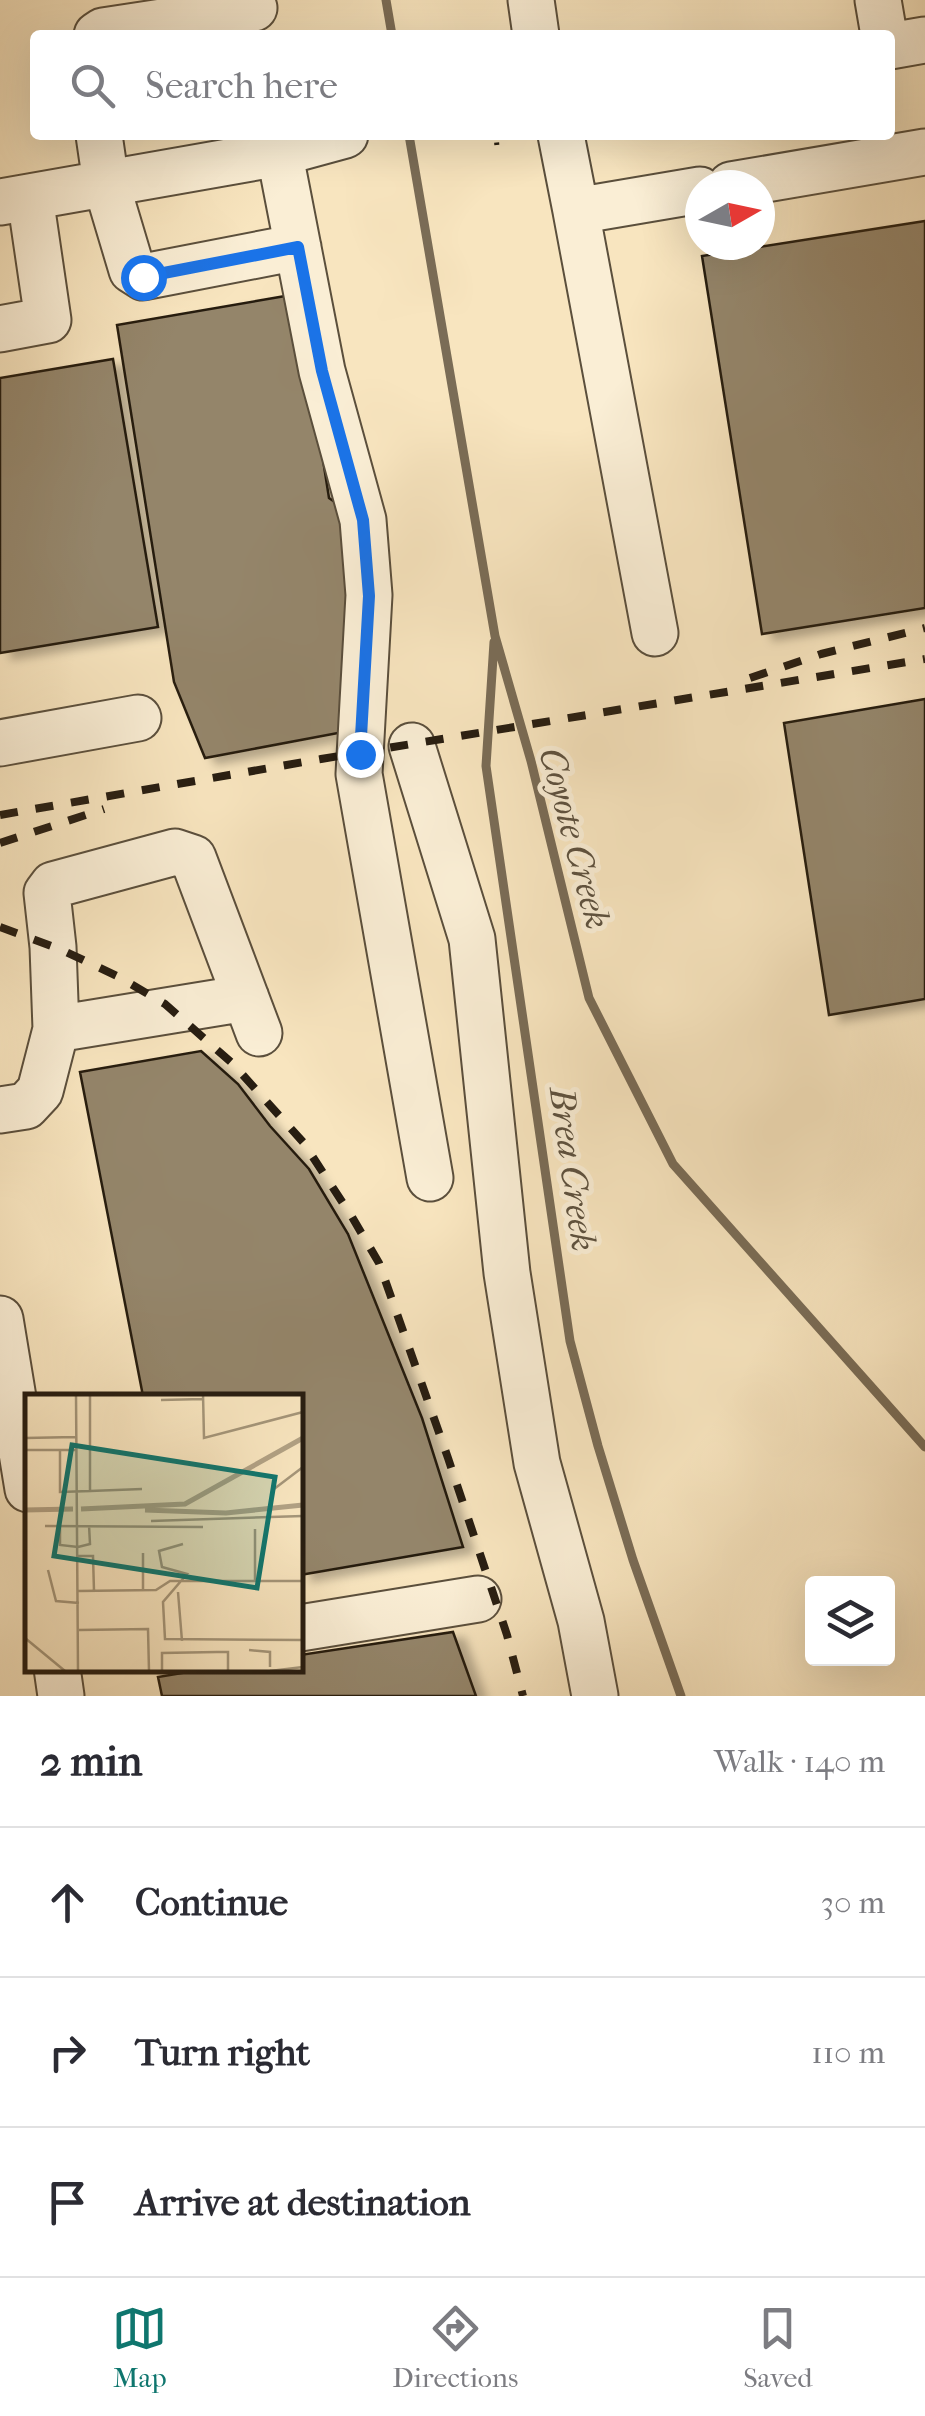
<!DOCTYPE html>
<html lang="en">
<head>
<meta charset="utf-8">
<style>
	:root { --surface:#fff; --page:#f2f2f3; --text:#2b2b33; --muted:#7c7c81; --line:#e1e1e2; --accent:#0f766e }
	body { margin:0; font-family:"IM FELL French Canon",serif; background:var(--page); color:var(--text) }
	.controls { position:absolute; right:30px; bottom:30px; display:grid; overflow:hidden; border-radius:10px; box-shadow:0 10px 40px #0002 }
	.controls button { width:90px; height:90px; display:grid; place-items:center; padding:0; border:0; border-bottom:2px solid var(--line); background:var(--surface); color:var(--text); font:50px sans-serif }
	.compass { position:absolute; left:685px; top:170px; width:90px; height:90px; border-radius:50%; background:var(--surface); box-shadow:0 10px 40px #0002; rotate:81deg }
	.stop { position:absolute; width:30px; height:30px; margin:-22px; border:8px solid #1a73e8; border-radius:50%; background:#fff }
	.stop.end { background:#1a73e8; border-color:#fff; box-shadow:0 2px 10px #0008 }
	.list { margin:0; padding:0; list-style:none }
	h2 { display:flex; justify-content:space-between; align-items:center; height:130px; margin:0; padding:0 40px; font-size:42px }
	h2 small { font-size:32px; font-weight:400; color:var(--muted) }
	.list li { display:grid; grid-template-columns:65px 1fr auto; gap:30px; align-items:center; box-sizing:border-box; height:150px; padding:0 40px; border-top:2px solid var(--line) }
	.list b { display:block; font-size:38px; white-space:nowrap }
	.list em { font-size:32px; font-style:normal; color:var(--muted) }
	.icon { flex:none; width:55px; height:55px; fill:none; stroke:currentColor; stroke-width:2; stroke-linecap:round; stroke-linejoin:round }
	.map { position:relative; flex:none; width:925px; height:1696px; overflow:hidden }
	.search { position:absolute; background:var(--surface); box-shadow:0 10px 40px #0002; left:30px; right:30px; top:30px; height:110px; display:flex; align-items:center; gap:25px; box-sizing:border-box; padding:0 35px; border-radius:10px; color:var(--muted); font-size:38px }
	.sheet { height:580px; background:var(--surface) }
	nav { display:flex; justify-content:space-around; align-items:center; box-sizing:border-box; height:140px; border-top:2px solid var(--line); background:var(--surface); font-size:28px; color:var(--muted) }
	nav a { display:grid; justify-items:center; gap:5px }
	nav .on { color:var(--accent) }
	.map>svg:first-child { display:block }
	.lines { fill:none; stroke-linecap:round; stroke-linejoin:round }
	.stream { stroke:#7a6c56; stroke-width:9 }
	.building { fill:#94856b; stroke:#271d11; stroke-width:2.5; filter:url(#shadow) }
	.minor-casing { stroke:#5b4f3c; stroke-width:49 }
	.path { stroke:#271d11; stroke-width:5; stroke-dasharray:2.5 5; stroke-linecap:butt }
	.minor { stroke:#faeed5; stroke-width:45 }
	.rail { stroke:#271d11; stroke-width:8; stroke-dasharray:18 18; stroke-linecap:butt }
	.route { stroke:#1a73e8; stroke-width:12 }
	.labels { text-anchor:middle; stroke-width:10; stroke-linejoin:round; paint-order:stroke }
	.water-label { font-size:35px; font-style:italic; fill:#5e523f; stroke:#faeed5 }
	.inset-river { fill:none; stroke:#b1a184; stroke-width:5 }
	.inset-road { fill:none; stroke:#a49579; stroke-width:2.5 }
	.view { fill:#0f766e; fill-opacity:0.15; stroke:#0f766e; stroke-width:5 }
	.inset-edge { fill:none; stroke:#271d11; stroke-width:5 }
</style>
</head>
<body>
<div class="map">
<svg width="925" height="1696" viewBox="0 0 925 1696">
	<defs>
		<filter id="shadow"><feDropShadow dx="11" dy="6" stdDeviation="5" flood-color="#0004"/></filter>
	</defs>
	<rect width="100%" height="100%" fill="#f8e5bf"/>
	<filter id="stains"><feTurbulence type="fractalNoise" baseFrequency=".002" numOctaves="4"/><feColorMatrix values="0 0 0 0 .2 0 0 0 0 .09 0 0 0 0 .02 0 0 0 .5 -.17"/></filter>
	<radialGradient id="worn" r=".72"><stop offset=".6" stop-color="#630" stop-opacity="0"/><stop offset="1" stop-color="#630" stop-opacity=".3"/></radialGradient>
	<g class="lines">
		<path class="stream" d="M 386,0 L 392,35
			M 409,135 L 495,636 L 531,761 L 589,998 L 673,1164 L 925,1447
			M 494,642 L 486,766 L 570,1341 L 598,1446 L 633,1560 L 681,1696"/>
	</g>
	<path class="building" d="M 925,221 L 925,608 L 762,634 L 702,256 Z
		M 297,294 L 329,498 L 355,516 L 354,730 L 205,758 L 174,682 L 117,325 Z
		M 113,359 L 158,627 L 0,653 L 0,378 Z
		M 925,699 L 925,999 L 829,1015 L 784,723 Z
		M 201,1051 L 238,1084 L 270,1126 L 309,1169 L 348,1234 L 422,1418 L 463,1547 L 300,1575 L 300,1396 L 143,1396 L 80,1072 Z
		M 453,1632 L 476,1696 L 162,1696 L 158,1677 L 212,1668 L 300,1668 L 300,1655 Z"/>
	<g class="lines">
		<g class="minor-casing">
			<path id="minor" d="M 531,0 L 536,35
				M 878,0 L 884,35
				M 97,35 L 103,31 L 254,8
				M 890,46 L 925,40
				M 99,135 L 106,183 L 132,270 L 143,277 L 298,247
				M 276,135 L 322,371 L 363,520 L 369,595 L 359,774 L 430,1178
				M 561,135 L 576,211 L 700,190
				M 731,185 L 925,152
				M 0,202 L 279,153 L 345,135
				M 576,211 L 655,633
				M 0,329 L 48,320 L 30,197
				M 0,743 L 138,718
				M 412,746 L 472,939 L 507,1273 L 537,1463 L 581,1621 L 595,1696
				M 56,1029 L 246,998
				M 0,1110 L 26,1106 L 40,1091 L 56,1029 L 53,947 L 47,893 L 53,885 L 175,852 L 193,858 L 259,1033
				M 0,1319 L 28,1489
				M 300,1628 L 478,1599
				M 57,1668 L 61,1696"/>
		</g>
		<path class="path" d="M 496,135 L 497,147"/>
		<use href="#minor" class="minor"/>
		<path class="rail" d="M 750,678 L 821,654 L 925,628
			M 0,815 L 321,759 L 925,659
			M 0,843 L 104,809
			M 0,927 L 62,950 L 119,977 L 165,1004 L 232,1063 L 303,1142 L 352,1217 L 379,1263 L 448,1458 L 507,1635 L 523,1696"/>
	</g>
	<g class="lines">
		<path class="route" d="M 143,277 L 298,247 L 322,371 L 363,520 L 369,596 L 360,754"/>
	</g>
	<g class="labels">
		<g class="water-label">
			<text transform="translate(575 838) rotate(75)" y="12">Coyote Creek</text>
			<text transform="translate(573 1169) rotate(82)" y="12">Brea Creek</text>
		</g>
	</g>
	<g transform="translate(25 1394)">
		<rect width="278" height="278" fill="#f8e5bf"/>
		<path class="inset-river" d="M 56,115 L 160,110 L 278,44M 0,116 L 48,115M 120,116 L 201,119 L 278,111"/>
		<path class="inset-road" d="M 51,0 L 53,277M 178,0 L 179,44 L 278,18M 136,6 L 178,5M 0,44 L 51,43M 0,56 L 51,56M 35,57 L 35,98 L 65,97 L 65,0M 249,95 L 278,73M 65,97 L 117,95M 126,127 L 278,122M 20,132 L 178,133M 35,132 L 35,151 L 53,153 L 65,150 L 64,131M 230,135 L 230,187M 158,150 L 134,157 L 137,173 L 162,180 L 138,208 L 140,245 L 278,246M 118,159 L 118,196M 53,162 L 68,162 L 69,197M 23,176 L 31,207 L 54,209M 53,197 L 131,196 L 145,187 L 278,187M 153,198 L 157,247M 54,236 L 123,235 L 124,277M 0,244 L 40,277M 224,256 L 245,258 L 245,273M 137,277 L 137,259 L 192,258 L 203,258 L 203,277M 245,277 L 278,273"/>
		<path class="view" d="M 47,51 L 250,83 L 232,194 L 29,162 Z"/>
		<rect width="278" height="278" class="inset-edge"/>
	</g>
	<rect width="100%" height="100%" filter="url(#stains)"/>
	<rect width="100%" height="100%" fill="url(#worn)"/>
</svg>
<div class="controls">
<button><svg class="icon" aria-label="layers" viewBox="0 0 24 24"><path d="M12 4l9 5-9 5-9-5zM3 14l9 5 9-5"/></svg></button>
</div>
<svg class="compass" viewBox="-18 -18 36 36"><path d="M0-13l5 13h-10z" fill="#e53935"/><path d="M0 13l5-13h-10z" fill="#7c7c81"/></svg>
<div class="stop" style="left:143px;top:277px"></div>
<div class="stop end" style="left:360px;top:754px"></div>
<div class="search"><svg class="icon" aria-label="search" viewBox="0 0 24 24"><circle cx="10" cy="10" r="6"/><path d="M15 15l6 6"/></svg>Search here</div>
</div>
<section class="sheet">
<h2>2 min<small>Walk · 140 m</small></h2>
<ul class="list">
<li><svg class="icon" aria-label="ahead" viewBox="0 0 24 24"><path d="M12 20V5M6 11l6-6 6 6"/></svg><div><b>Continue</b></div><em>30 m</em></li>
<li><svg class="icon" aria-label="right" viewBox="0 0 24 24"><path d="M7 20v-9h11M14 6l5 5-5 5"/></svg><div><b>Turn right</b></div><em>110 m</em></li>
<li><svg class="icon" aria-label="arrive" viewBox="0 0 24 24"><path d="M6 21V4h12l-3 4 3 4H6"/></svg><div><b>Arrive at destination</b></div></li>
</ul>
</section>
<nav>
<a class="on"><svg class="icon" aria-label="map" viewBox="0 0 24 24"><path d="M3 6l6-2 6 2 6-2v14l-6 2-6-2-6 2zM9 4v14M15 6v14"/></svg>Map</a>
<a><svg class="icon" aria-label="directions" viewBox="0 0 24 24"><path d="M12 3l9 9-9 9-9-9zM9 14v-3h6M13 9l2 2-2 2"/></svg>Directions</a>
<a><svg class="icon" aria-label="saved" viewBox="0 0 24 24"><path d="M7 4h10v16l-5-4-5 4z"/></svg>Saved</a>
</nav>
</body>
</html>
